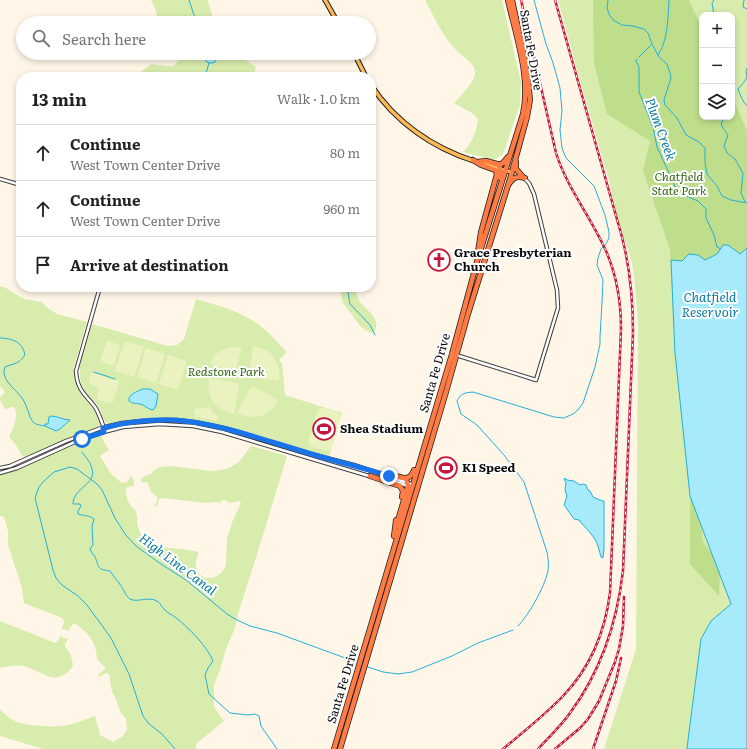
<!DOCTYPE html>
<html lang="en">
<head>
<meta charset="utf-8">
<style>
	:root { --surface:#fff; --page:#f2f2f2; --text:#202124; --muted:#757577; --line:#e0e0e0 }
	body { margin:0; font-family:Literata,serif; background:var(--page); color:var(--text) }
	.controls { position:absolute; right:12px; top:12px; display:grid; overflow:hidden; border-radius:8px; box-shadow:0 2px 6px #0003 }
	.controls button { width:36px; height:36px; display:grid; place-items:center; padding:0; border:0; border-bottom:1px solid var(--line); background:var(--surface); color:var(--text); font:20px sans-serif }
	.stop { position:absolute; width:12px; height:12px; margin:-9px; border:3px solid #1a73e8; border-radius:50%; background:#fff }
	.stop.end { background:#1a73e8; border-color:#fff; box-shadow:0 1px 4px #0008 }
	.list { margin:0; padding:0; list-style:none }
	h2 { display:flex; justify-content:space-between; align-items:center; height:52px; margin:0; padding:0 16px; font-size:17px }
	h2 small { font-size:13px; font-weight:400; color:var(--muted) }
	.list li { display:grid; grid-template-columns:26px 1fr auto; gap:12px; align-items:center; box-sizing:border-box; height:56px; padding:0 16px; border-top:1px solid var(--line) }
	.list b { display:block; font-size:15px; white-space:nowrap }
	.list p { margin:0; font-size:13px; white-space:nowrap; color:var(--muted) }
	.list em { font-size:13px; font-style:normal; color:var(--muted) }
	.icon { flex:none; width:22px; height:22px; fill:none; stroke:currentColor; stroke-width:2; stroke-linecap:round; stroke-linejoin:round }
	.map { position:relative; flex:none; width:747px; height:749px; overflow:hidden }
	.search { position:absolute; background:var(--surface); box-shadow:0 2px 6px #0003; left:16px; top:16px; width:360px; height:44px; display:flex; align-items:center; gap:10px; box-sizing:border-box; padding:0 14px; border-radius:22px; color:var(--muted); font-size:15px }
	.panel { position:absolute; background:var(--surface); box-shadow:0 2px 6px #0003; left:16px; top:72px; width:360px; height:220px; border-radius:16px }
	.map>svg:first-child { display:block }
	.green { fill:#d8ecad; fill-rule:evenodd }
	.forest { fill:#bede8b }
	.pitch { fill:#eaf3c0 }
	.water { fill:#a6eafc; stroke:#26afd9 }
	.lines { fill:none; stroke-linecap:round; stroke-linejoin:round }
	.stream { stroke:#26afd9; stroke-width:1 }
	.minor-casing { stroke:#3d3d3d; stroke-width:4.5 }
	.major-casing { stroke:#1b1b1b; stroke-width:5.5 }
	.highway-casing { stroke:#1b1b1b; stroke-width:6 }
	.minor { stroke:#fff; stroke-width:2.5 }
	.major { stroke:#ffba57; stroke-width:3.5 }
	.highway { stroke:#ff7b45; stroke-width:4.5 }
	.rail-casing { stroke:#c5173c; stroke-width:2.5 }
	.rail { stroke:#fff; stroke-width:1; stroke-dasharray:3; stroke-linecap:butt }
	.route { stroke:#1a73e8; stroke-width:5 }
	.labels { text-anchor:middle; stroke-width:4; stroke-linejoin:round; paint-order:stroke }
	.street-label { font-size:12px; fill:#0a0a0a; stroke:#fff }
	.park-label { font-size:12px; font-style:italic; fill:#346616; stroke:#fff }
	.poi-label { font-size:12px; font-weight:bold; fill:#0a0a0a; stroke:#fff; text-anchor:start }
	.water-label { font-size:13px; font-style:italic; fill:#0a7ba5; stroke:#fff }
</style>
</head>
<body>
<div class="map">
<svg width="747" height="749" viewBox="0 0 747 749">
	<rect width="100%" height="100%" fill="#fff6e7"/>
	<path class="green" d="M 151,0 L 207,0 L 209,4 L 214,23 L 159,23 L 156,11 Z
		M 425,0 L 502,0 L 521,82 L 520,105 L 503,154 L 494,160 L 463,152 C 472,144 477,130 478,119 L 472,113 L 454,103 C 460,97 475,81 475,73 C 476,64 464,58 458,52 C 443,37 435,19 425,0 Z
		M 558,0 L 747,0 L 747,749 L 604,749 L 636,649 L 638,324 L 635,284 L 632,263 L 626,243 L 617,224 L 610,184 L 577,70 L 568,36 ZM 702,15 L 732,15 L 732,117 L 702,117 Z
		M 182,53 L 235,53 L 256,67 L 253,77 L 141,77 L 138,74 L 151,64 L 166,66 L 174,66 L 182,56 Z
		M 0,286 L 6,288 L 19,296 L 25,299 L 42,302 L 46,307 L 57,314 L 87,322 L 74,367 C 74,372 74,378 76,383 C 80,399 96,405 100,424 L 98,427 L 74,436 L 25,457 L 22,456 L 16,445 L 9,437 C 13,428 18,418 15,408 L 13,407 L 5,409 L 0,400 L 0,397 L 4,393 L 4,390 L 0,387 Z
		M 340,287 L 355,287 C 356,292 357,298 360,302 C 368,312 382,318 374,333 C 362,332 356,320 349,311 C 347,308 345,306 343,303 C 341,298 341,292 340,287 Z
		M 196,299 C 216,305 237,310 255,322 C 267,330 277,342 287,352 L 279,360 L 282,363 L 285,395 L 342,413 L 329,457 L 275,442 L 265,438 L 260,437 C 243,432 226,426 209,423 C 175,416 142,418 108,425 C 103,421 102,412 98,406 C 94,400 88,396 84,390 C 73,371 86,343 92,324 L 168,346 L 177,345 L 184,339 Z
		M 101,435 L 104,442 L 109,450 L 100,456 L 111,474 L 122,483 L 127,482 L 131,476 L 132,477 L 134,480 L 134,486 L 127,487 C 124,492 127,499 130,505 C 132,507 135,509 136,512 C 138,518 136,524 139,530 C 150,553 178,546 198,552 C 198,556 195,562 196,567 C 200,584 221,580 226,565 L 227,538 L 233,520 L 241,503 L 239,501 L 229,503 L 226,500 C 223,500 221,500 220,503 L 215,502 L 206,503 L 161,498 L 159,499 L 157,507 L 155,506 L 158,498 L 151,492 L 148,484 L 147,482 L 141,482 L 142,477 L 151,474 L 154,470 L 161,467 L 170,466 L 212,471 L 227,469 L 239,462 L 251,446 L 287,456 L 259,548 L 238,614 L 235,628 L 226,649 L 220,670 L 214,685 L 214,707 L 224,721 L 196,744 L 196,749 L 43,749 L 0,736 L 0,709 C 4,714 9,718 15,721 C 25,726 56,728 68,725 C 77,723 86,719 95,716 L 100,735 L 113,742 L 122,737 L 127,730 L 126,719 L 121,713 L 115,697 L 112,692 L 109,674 L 106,673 L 99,677 L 98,675 L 106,668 L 97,659 C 96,641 89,634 76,624 L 73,624 L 68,631 L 64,629 L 61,629 L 64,623 L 64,621 L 62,618 L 24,603 L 22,588 L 8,545 L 8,531 L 4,517 L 0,516 L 0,475 L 10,472 L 93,437 Z
		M 0,621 L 55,643 L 58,641 L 61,635 L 63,638 L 68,639 L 65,644 L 65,647 C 71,653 72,658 73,666 C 54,690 44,670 23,666 C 15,665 8,666 1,668 L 0,666 Z"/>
	<path class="forest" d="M 593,0 L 689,0 L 702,29 L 702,117 L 732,117 L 732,97 L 747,131 L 747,435 L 700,504 L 701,526 L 703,542 L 716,559 L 720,570 L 719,596 L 690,564 L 690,496 L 675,353 L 670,249 L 643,171 L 650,141 L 607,114 L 594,63 Z"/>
	<path class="pitch" d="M 107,341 L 120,345 L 114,366 L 100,362 Z
		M 125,341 L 144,347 L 134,377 L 115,371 Z
		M 253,346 C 272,349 282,362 279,381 L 250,377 L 249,375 Z
		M 233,347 L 242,348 L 235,371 L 233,372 L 210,364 C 213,353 223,349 233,347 Z
		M 146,348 L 165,354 L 156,383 L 137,377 Z
		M 168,355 L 187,361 L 178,390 L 159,384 Z
		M 93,373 L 118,381 L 119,383 L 113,402 L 111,403 L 98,400 L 97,398 L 99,389 L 98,387 L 90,384 L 89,383 L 91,374 Z
		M 209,378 L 237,383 L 239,384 L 234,414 C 215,409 206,399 209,378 Z
		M 253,386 L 278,400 C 269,418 254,420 237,413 L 251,387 Z
		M 208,407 L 211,408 L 212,412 L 218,416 L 216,421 C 209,420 202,417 195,417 L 194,409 L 203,408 L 206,409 Z
		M 320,408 L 323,408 L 339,413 L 341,417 L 332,447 L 331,450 L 327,451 L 310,446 L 308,442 L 317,413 Z"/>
	<path class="water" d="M 204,53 L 214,53 L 215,60 L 215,62 L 212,63 L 208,63 L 205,60 Z
		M 723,245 L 728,245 L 740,254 L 747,248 L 747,749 L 687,749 L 688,740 L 701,639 L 711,621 L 731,604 L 690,496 L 675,353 L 671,260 L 682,261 L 689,254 L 698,255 L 705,260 L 717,254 Z
		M 142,389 L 150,389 L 158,394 L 156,406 L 153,410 C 147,409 145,405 140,404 C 135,403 133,404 129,401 C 128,394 137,392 142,389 Z
		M 51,416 C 58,416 63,420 70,420 L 60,429 L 56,431 L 45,426 L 45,424 L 48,424 L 49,417 Z
		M 565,478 L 567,480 L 574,481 L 580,485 L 583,484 L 586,485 L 588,490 L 590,491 L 593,497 L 600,500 L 604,501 L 604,549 L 603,558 L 601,557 C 599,551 598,543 594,538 C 590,531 583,526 579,520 L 574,519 L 564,505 L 567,496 L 565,490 L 566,483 L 564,479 Z"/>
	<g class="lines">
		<path class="stream" d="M 189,0 L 194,15 L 198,23
			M 608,0 L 607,8 L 609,14 L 613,20 L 622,25 L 633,26 L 644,29 L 648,33 L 652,44 L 659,57 L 667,64 L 670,73 L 671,78 L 664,100 L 665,105 L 677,118 L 686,135 L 699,142 L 705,148 L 705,162 L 707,174 L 717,186 L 722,196 L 731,200 L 747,203
			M 714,0 L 712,3 L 714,15
			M 744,0 L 743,7 L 747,9
			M 658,55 C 668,41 668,17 669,0
			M 639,57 L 651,45
			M 637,59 L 636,61 L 639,67 L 639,92 L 653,127 L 657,147 L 671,177 L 677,192 L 698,201 L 706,209 L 706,218 L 714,235 L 717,247 L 721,249
			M 747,68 L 746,71 L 747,77
			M 205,77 L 209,63
			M 747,77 L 745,81 L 738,89 C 740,95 743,102 747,106
			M 724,117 L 721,125 L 728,135 L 724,146 L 727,153 L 735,159 L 743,173 L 741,193 L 745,202
			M 347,287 L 350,304 L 370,325 L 375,335
			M 0,338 C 12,338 23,342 25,355 C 18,365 14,363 5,367 C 0,380 16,389 22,398 C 27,405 29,417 33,422 C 36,425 40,425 45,426
			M 94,372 L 115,379
			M 82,452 C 84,455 86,457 88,460 C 90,462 91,466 92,469 C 97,484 73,488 73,504 L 80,504 L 81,506 L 78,511 L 78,514 C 84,516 89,515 94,519 L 92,526 L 93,545 L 90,549 C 91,552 93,554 95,557 C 100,568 96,569 110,571 C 113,576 118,581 121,586 C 124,590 125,595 130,599 C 137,603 148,596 157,601 C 161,603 161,607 165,610 C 168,613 172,615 175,617 C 188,627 207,646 213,661 L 208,668 L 205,675 L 209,694 L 230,713 L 248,715 L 255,714 L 259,716 L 261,726 L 277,749
			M 518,626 C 529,615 545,586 548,571 C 549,564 548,558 547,552 L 524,482 L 504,455 L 477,425 L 461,414 L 457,401 C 461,393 464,393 473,392 L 554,417 L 564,418 L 573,414 L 578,410 L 583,403 L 595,367 L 600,344 L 600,337 L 602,302 L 603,280 L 597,265 L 598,258 L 601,249 L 606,244 L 609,238 L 609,232 L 605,215 L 594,186 L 566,158 L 562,148 L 560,130 L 562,111 L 560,88 L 553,63 L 546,44 L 534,0
			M 368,667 L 383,672 L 398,674 L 412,672 L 452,656 L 478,643 L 513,630
			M 175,749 L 162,734 L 149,724 L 143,716 L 129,674 L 111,638 L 87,605 L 78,596 L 62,585 L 56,578 L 53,570 L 35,498 L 39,487 L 43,482 L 54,472 L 70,467 L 77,469 L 97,484 L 102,490 L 115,518 L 125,534 L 136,546 L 161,564 L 186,580 L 227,614 L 237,620 L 250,626 L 277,633 L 356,662"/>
		<g class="minor-casing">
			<path id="minor" d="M 0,179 L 21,185
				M 100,287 L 76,371 C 77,390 85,394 95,407 C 100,415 102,423 105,431
				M 456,355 L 536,380 L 558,308 L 557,290 L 534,194 L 529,183 L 524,178
				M 0,468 L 10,466 L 66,441 L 101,428 L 122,423 L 141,421 L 177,420 L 194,422 L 224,428 L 307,453 L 354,465 L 414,485
				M 0,473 L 17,468 L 77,441 L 100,433 L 123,427 L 160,424 L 193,426 L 222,432 L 369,476
				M 396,482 L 408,486"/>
		</g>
		<g class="major-casing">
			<path id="major" d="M 325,0 L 338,23
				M 354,53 L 366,77
				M 371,85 C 395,122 433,148 474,161
				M 480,163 L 511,172"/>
		</g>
		<g class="highway-casing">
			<path id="highway" d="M 473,160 L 481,165 L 495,170 L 497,174 L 481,232 L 478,252
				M 477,162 L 486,161 L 497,164 L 501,164 L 503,163 L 508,157
				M 516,162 L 516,169 L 523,177
				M 500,178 L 500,168
				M 509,184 C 513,177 517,176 525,178
				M 370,476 L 400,486 L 403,491 L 402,497
				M 389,476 C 400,474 408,485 414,470
				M 398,526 L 399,517 L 408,486 L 407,482
				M 394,536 L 396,520
				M 334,749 L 452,354 L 478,258 L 523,114 C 531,77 516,36 508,0
				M 340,749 L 446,392 L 468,314 L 510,179 L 527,117 L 530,100 L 528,80 L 524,55 L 512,0"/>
		</g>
		<use href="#minor" class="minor"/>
		<use href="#major" class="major"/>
		<use href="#highway" class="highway"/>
		<g class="rail-casing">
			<path id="rail" d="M 503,749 C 523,732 545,715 563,696 C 591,667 605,632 610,593 L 621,329 C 621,302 617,276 606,251 C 591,217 567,188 556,153 L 521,0
				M 538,749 C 549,737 561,726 570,713 C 602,670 617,623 623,571 L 633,333 C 633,300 630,268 622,237 L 555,0
				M 555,749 L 580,728 L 588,719 L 599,701 L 615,662 L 619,649 L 623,626 L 624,597
				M 593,749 L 616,681 L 621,658"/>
		</g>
		<use href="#rail" class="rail"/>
	</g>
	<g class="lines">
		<path class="route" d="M 82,439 L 104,432 L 103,428 C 127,422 151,419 175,420 C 218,423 264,440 305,452 C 333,461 361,467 389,476"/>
	</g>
	<defs>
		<g id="church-ring" transform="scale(1.15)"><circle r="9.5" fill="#fff" stroke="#c5173c" stroke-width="1.5"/><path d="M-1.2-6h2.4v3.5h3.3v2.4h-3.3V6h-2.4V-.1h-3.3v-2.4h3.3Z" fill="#c5173c"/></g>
		<g id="stadium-ring" transform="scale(1.15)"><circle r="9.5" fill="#fff" stroke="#c5173c" stroke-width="1.5"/><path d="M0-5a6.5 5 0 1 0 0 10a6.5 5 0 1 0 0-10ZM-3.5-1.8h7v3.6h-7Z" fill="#c5173c"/></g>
	</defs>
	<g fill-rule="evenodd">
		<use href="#church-ring" x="439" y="260"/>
		<use href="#stadium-ring" x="324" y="429"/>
		<use href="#stadium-ring" x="446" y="468"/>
	</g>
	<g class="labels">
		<g class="street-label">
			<text transform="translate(531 50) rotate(80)" y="4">Santa Fe Drive</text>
			<text transform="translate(435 373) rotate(-74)" y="4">Santa Fe Drive</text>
			<text transform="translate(343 684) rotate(-73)" y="4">Santa Fe Drive</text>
		</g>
		<g class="park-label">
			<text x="679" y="181">Chatfield<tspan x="679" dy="14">State Park</tspan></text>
			<text x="226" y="376">Redstone Park</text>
		</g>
		<g class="poi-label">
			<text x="454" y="257">Grace Presbyterian<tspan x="454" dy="14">Church</tspan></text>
			<text x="340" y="433">Shea Stadium</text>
			<text x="462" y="472">K1 Speed</text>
		</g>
		<g class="water-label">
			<text transform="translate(661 129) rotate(70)" y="5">Plum Creek</text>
			<text x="710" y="302">Chatfield<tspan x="710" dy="15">Reservoir</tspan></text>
			<text transform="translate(178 564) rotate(37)" y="5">High Line Canal</text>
		</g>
	</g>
</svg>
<div class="controls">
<button>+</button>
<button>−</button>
<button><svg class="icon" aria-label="layers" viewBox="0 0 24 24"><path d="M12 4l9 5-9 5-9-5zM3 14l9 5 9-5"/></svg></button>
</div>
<div class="stop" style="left:82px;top:439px"></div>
<div class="stop end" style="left:389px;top:476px"></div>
<div class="search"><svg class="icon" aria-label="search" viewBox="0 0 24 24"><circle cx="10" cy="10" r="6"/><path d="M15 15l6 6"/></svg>Search here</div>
<section class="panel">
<h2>13 min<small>Walk · 1.0 km</small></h2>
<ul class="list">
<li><svg class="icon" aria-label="ahead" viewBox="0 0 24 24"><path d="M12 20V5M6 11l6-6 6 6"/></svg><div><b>Continue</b><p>West Town Center Drive</p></div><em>80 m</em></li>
<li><svg class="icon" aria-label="ahead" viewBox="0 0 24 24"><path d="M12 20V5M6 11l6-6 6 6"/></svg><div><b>Continue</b><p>West Town Center Drive</p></div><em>960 m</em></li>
<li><svg class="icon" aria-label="arrive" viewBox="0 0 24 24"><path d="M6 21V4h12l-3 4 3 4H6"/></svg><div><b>Arrive at destination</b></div></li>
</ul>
</section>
</div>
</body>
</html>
